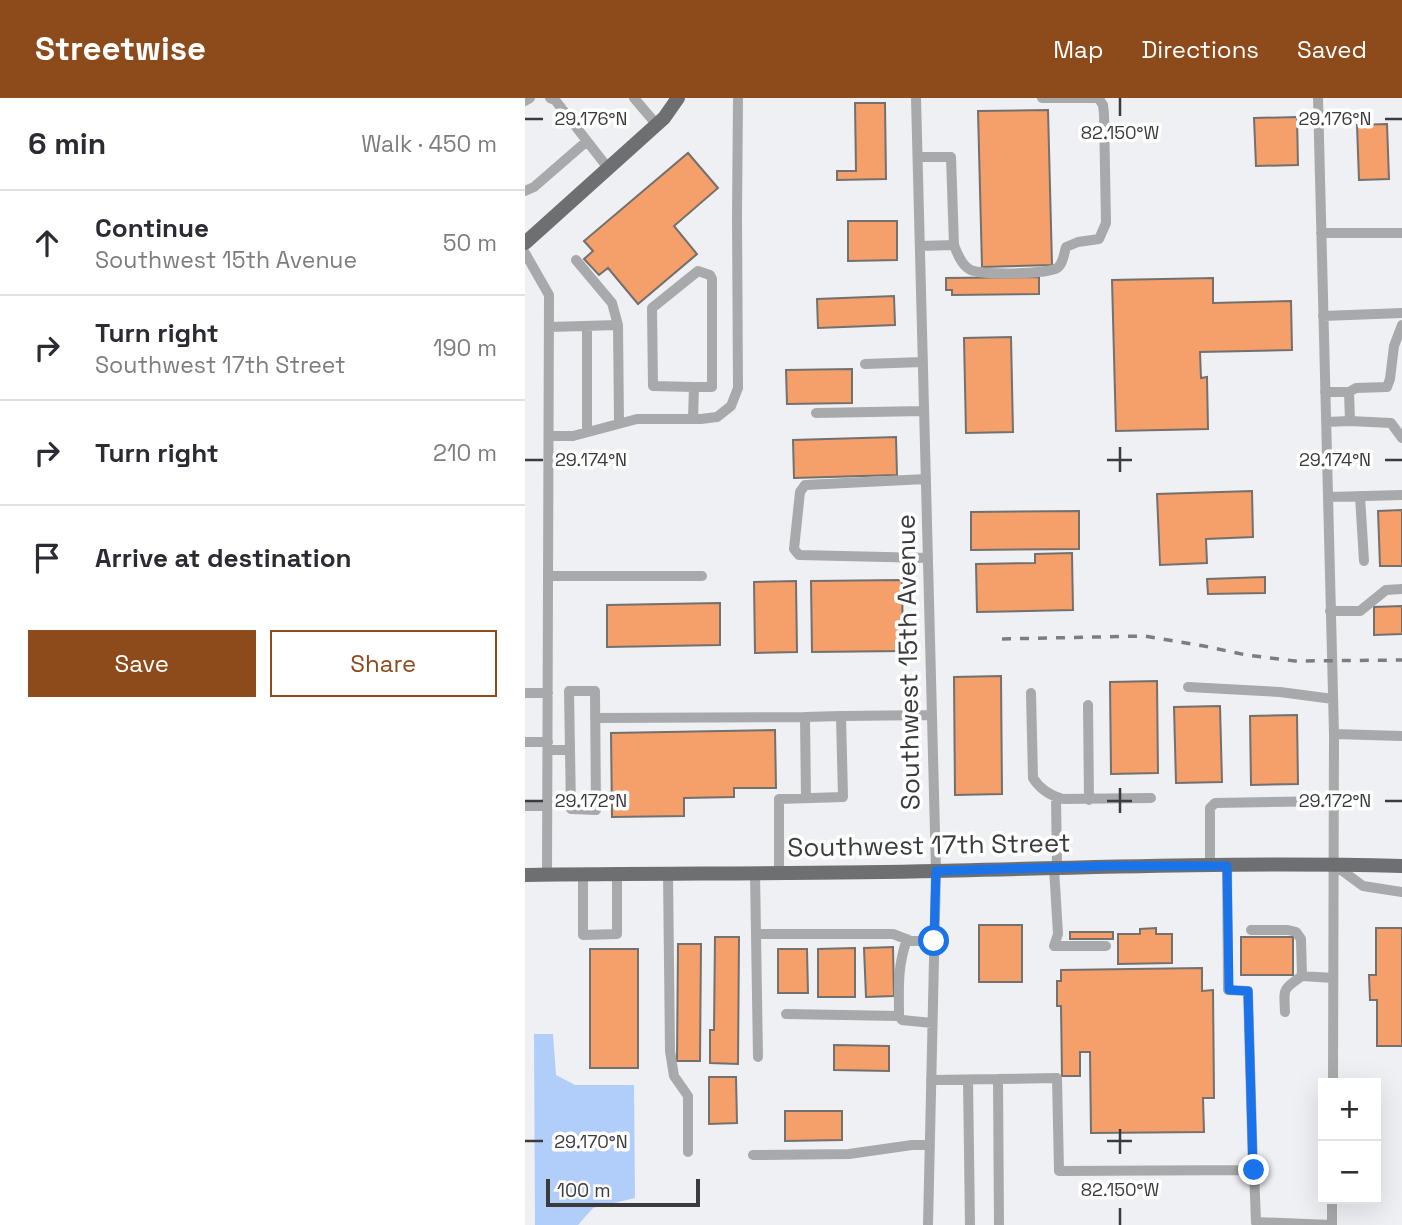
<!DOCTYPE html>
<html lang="en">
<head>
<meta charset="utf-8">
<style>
	:root { --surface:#fff; --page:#f2f2f3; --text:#2b2b33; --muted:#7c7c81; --line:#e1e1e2; --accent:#8d4a1b }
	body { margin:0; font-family:"Space Grotesk",sans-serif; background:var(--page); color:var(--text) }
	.controls { position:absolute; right:21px; bottom:21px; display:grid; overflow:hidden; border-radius:0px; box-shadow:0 7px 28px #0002 }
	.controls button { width:63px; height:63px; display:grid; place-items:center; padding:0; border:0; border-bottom:2px solid var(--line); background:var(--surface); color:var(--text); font:35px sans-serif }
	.scale { position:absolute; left:21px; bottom:18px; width:154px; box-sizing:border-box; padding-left:7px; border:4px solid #3b3b3d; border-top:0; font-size:19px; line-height:24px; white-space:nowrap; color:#3b3b3d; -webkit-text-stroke:5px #fff; paint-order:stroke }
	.stop { position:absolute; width:21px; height:21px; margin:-16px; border:5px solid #1a73e8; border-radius:50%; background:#fff }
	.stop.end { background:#1a73e8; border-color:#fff; box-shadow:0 2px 7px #0008 }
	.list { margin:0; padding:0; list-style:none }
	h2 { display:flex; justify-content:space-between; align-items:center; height:91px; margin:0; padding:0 28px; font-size:30px }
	h2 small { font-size:23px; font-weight:400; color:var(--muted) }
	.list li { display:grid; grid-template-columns:46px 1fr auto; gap:21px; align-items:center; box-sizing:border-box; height:105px; padding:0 28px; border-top:2px solid var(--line) }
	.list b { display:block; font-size:26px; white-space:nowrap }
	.list p { margin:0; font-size:23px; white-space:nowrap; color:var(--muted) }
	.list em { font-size:23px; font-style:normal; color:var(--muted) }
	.actions { display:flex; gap:14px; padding:21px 28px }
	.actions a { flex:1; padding:16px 0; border:2px solid var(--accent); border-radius:0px; text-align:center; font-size:24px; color:var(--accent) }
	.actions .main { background:var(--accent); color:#fff }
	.icon { flex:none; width:38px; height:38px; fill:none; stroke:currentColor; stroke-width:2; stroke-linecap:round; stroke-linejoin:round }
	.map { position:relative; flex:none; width:877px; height:1127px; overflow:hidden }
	header { display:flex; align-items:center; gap:42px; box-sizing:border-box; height:98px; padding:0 35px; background:var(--accent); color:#fff }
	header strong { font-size:33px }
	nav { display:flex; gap:38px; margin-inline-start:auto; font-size:24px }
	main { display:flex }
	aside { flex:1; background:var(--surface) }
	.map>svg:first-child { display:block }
	.green { fill:#b1cdfa }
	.building { fill:#f59f6a; stroke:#73706e; stroke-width:2 }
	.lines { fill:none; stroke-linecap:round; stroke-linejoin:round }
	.minor { stroke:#a8a9ab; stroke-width:10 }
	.major { stroke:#6e6f71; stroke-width:14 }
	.rail { stroke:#7c7d80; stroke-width:3.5; stroke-dasharray:9 9; stroke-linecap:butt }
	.route { stroke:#1a73e8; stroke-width:9 }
	.ticks { fill:none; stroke:#3b3b3d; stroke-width:2.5 }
	.labels { text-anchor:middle; stroke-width:7; stroke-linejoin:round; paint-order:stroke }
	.street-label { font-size:26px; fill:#3b3b3d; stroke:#fff }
	.ticks-label { font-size:18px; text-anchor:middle; fill:#3b3b3d; stroke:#fff; stroke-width:7; stroke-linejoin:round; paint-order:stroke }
</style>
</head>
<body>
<header>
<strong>Streetwise</strong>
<nav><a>Map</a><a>Directions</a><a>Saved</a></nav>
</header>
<main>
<aside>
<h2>6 min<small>Walk · 450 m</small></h2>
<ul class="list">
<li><svg class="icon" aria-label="ahead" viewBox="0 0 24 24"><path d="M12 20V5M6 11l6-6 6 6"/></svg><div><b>Continue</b><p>Southwest 15th Avenue</p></div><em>50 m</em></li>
<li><svg class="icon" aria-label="right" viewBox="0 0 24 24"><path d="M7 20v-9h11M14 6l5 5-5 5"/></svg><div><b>Turn right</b><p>Southwest 17th Street</p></div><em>190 m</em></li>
<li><svg class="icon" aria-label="right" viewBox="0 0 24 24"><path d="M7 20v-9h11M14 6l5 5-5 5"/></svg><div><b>Turn right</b></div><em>210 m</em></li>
<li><svg class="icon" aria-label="arrive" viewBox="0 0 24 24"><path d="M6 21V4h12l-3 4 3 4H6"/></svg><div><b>Arrive at destination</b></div></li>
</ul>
<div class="actions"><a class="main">Save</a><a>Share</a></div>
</aside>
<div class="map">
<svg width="877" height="1127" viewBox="0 0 877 1127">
	<rect width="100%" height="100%" fill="#eef0f3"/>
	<path class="green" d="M 9,936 L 28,936 L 31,977 L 50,987 L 109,987 L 110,1100 L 68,1110 L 53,1127 L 10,1127 Z"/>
	<path class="building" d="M 330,5 L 360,5 L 361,81 L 312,82 L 312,73 L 331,73 Z
		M 523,12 L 527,167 L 457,169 L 453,13 Z
		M 772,19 L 773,67 L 731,68 L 729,20 Z
		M 862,26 L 864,81 L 834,82 L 832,27 Z
		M 163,55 L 193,90 L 149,128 L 172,156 L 113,206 L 83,170 L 74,177 L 59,161 L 68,153 L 59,143 Z
		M 323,123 L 372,123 L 372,162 L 323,163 Z
		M 514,179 L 514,196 L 427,197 L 427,192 L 421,192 L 421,180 Z
		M 688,180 L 688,205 L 766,203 L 767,252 L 675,254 L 676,280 L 682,279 L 683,331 L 591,333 L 587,182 Z
		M 369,198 L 370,227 L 293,230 L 292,201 Z
		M 486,239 L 488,334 L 441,335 L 439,240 Z
		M 327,271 L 327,305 L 262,306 L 261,272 Z
		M 371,339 L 372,377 L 269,380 L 268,342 Z
		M 727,393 L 728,439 L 681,441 L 682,465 L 635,467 L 632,396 Z
		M 877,412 L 877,468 L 855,468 L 853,413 Z
		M 554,413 L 554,451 L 446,452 L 446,414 Z
		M 547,455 L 548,512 L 452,514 L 451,466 L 510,465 L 510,456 Z
		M 740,479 L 740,495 L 683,496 L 682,481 Z
		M 377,482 L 378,553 L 287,554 L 286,483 Z
		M 271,483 L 272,554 L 230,555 L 229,484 Z
		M 195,505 L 195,547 L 82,549 L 82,507 Z
		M 877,508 L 877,536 L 849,537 L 849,509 Z
		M 476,578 L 477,696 L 430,697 L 429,579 Z
		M 632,583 L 633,675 L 586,676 L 585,584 Z
		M 695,608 L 697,684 L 651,685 L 649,609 Z
		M 772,617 L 773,686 L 726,687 L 725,618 Z
		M 250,632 L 251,690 L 209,690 L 209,699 L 159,700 L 159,718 L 87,719 L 86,635 Z
		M 454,827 L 497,827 L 497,884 L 454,884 Z
		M 631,830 L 631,836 L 647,836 L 647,865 L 593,866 L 593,836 L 615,836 L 615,831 Z
		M 851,830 L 877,830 L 877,948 L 852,948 L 852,902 L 845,902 L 844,877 L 851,877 Z
		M 545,834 L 588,834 L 588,841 L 545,841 Z
		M 190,839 L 214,839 L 213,966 L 185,965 L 185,932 L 189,932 Z
		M 716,839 L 768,839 L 768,877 L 716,877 Z
		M 153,846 L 176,846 L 175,963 L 152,963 Z
		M 368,849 L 369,898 L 341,899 L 339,850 Z
		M 330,850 L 330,899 L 293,899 L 293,851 Z
		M 65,851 L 113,851 L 113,970 L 65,970 Z
		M 253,851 L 282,851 L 283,895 L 253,895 Z
		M 677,870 L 677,893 L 688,892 L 689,1000 L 678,1000 L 679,1034 L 566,1035 L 565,954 L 555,954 L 555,978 L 537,978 L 536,908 L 532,908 L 532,883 L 536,883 L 536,872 Z
		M 309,947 L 364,948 L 364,973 L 309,972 Z
		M 184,979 L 211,979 L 212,1025 L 184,1026 Z
		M 260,1013 L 317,1013 L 317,1042 L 260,1043 Z"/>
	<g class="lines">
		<path class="minor" d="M 25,0 L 30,2 L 83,70
			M 109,0 L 132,27
			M 391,0 L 411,773 L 403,1127
			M 517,0 L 574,0
			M 793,0 L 809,636 L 808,985
			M 0,3 L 5,0
			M 393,59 L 426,59 L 429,147
			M 0,93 L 9,89 L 62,43
			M 796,135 L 877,135
			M 395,148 L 429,147 C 432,155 436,166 444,171 C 453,178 523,176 532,170 C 538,166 539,156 541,149 L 553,144 L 574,141 L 581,125 L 579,16 L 578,7 L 574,1
			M 0,155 L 24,197 L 22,777
			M 51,162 L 87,205 L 93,227
			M 798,218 L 877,215
			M 24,229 L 93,227 L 94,325
			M 340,266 L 398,264
			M 800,294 L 824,294 L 825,323 L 801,324
			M 824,294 L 831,290 L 862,289 L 865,281 L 869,248 L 877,227
			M 291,315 L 399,313
			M 168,321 L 169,289 L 187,289 L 187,181 L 185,177 L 173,173 L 127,210 L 128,288 L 169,289
			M 825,323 L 866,325 L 877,340
			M 62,334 L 62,228
			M 24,338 L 48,338 L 112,321 L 176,321 L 192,319 L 206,308 L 213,290 L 212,118 L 213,0
			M 401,381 L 280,387 L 275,394 L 269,451 L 274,457 L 403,460
			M 835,398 L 839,463
			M 803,399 L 877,397
			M 23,478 L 177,478
			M 805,513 L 835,513 L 861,492 L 877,491
			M 663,589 L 755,594 L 808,601
			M 0,595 L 23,595
			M 506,595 L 508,680 C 515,691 526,698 538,701 L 626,700
			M 563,607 L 564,702
			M 316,618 L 407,617
			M 70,620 L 280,619
			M 809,636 L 877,638
			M 0,644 L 23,644
			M 23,652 L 45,652 L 46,711 L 71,712 L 70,593 L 44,593 L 45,652
			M 531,699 L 532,770
			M 0,708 L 22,708
			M 808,766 L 838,788 L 877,794
			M 702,767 L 703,892 L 723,893 L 728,1072
			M 685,768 L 685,710 L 690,705 L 808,703
			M 529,770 L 533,836 L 529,848 L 581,848
			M 254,774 L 254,701 L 318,699 L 316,618 L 280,619 L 281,700
			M 143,775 L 145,953 L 149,978 L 163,998 L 163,1054
			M 230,775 L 233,959
			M 58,776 L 58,837 L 92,836 L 92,776
			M 726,832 L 763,832 L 771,834 L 776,841 L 777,878 L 808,880
			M 231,836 L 368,836 L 386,843 L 409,843
			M 382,841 C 372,870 374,889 374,918 L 377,922 L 407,925
			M 760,914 C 759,890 757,892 777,878
			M 261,916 L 374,918
			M 473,981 L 532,980 L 534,1073 L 729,1072 L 731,1124 L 806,1127
			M 406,982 L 473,981 L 474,1127
			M 443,982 L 445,1127
			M 228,1057 L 324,1056 L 387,1047 L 405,1047
			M 807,1127 L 807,1101"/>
		<path class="major" d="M 0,145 L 139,20 L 153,0
			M 0,777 C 137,775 275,776 412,773 C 567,769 722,764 877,768"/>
		<path class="rail" d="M 477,541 L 619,538 L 679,548 L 721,557 L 770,563 L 877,562"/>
	</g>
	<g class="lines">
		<path class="route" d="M 409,843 L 411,773 L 582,768 L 702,768 L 704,892 L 723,893 L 728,1072 L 729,1072"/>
	</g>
	<path class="ticks" d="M 595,0 L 595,18M 0,21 L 18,21M 860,21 L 877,21M 595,349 L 595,374M 0,362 L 18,362M 582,362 L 607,362M 860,362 L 877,362M 595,690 L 595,715M 0,703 L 18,703M 582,703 L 607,703M 860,703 L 877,703M 595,1031 L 595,1056M 0,1043 L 18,1043M 582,1043 L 607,1043M 595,1110 L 595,1127"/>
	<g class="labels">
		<g class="street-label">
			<text transform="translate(383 564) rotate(-91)" y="9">Southwest 15th Avenue</text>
			<text transform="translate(404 747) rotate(-1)" y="9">Southwest 17th Street</text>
		</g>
	</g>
	<g class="ticks-label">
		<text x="66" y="27">29.176°N</text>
		<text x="810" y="27">29.176°N</text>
		<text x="595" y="41">82.150°W</text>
		<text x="66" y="368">29.174°N</text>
		<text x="810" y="368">29.174°N</text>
		<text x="66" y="709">29.172°N</text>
		<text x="810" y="709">29.172°N</text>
		<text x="66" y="1050">29.170°N</text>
		<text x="595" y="1098">82.150°W</text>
	</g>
</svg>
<div class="controls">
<button>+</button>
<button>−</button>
</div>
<div class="scale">100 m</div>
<div class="stop" style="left:409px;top:843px"></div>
<div class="stop end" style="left:729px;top:1072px"></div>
</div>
</main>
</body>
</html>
